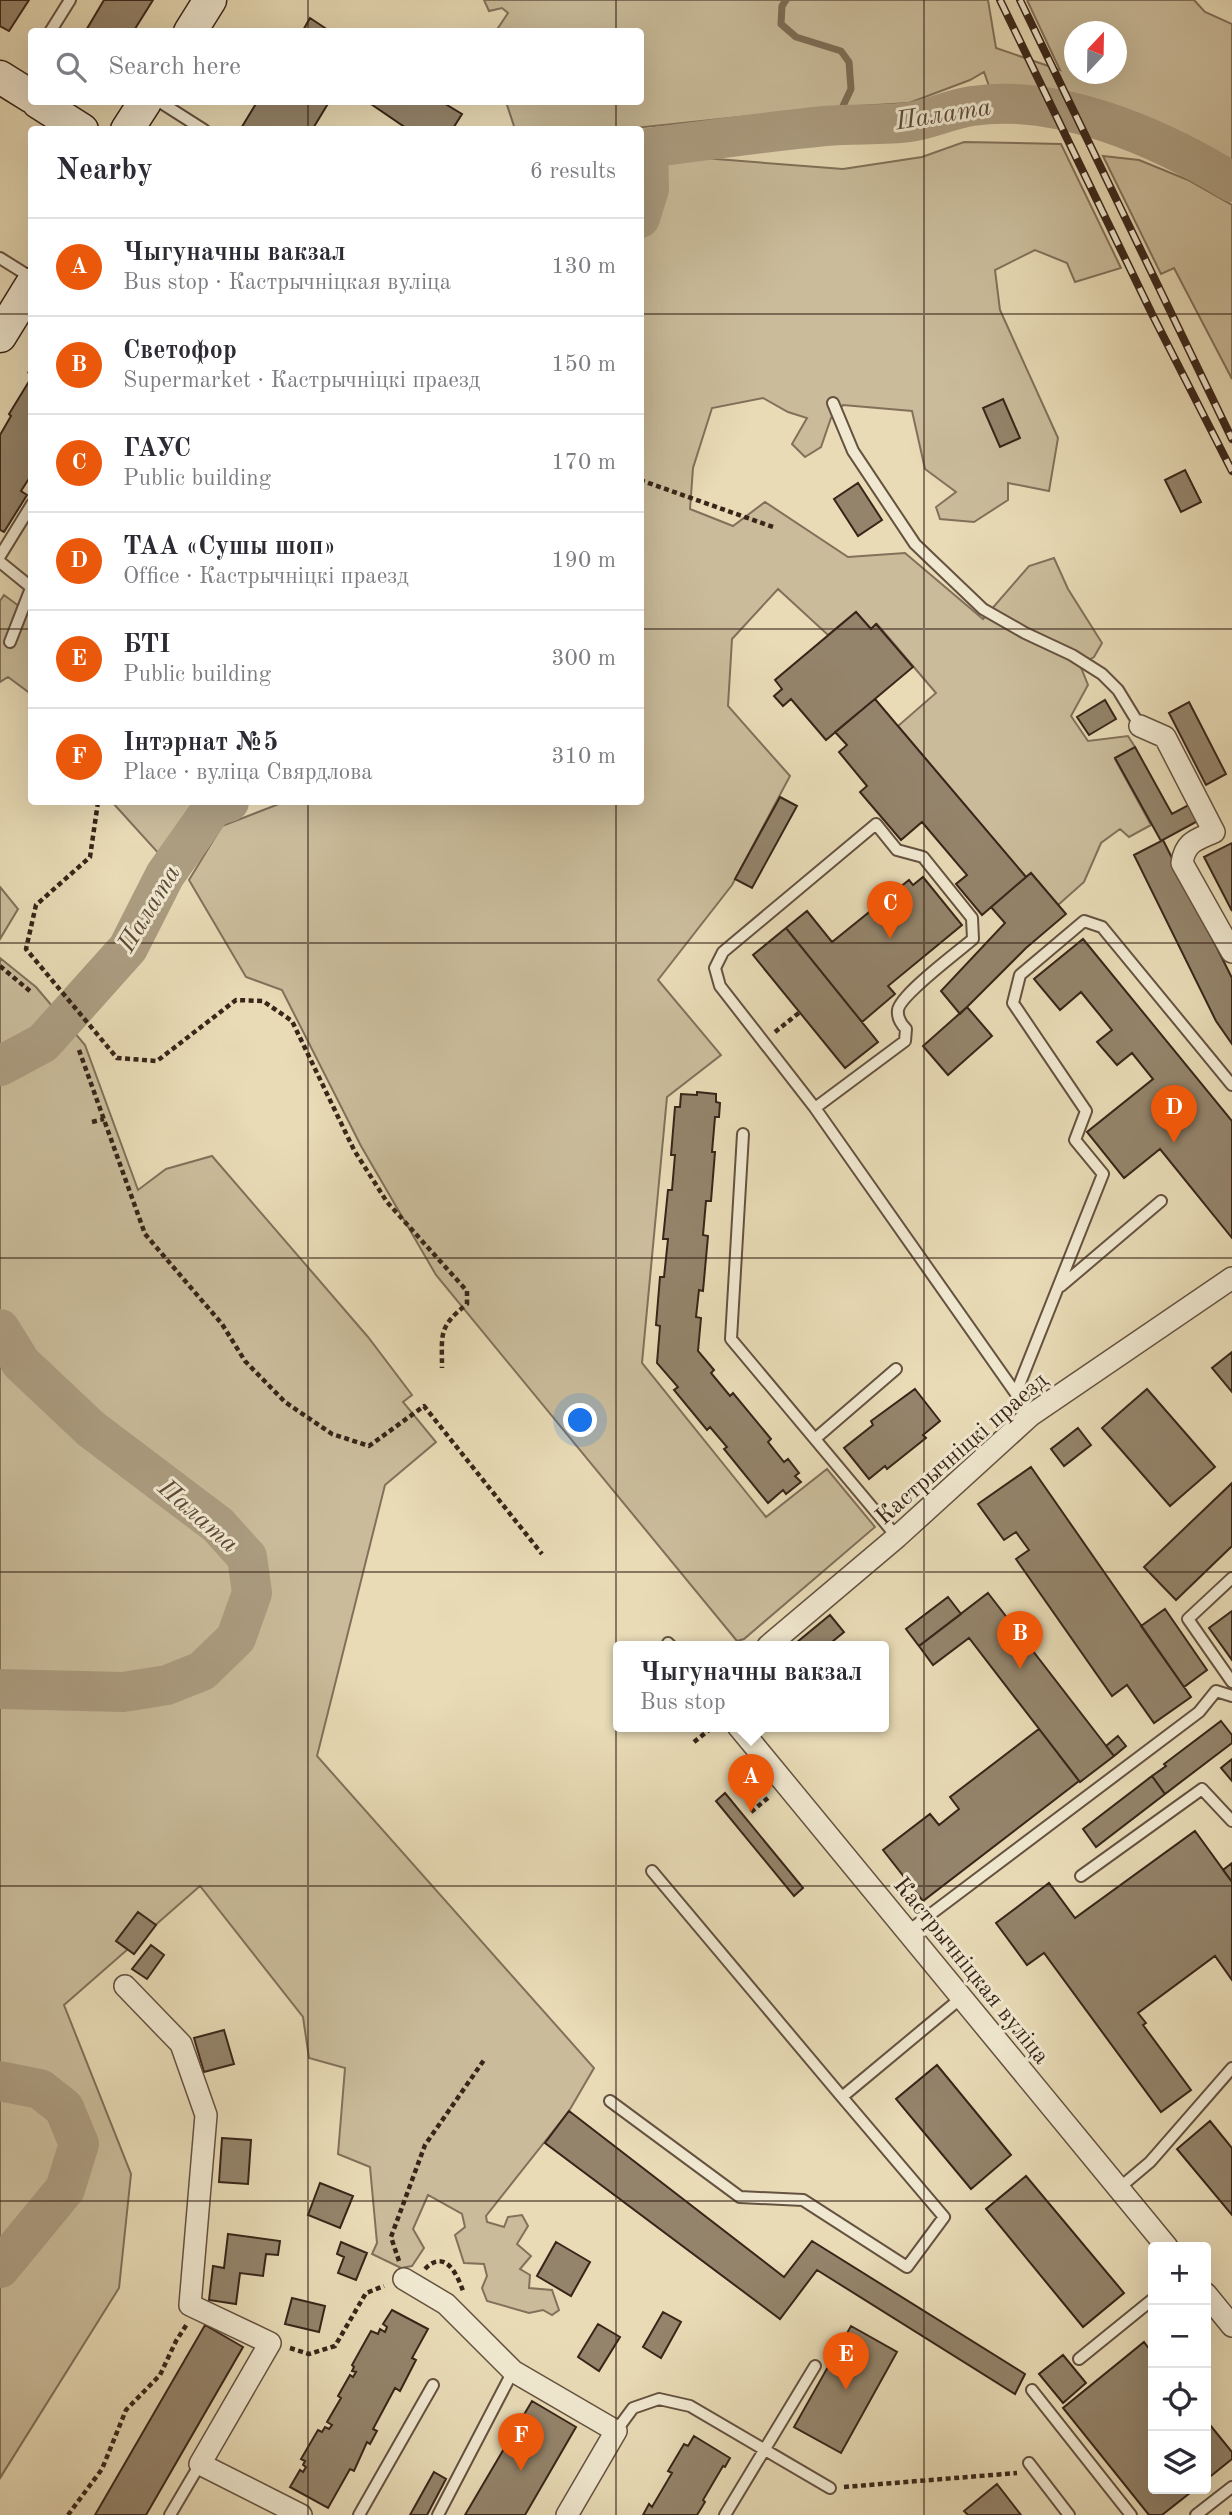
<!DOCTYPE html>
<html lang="en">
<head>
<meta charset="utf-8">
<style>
	:root { --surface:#fff; --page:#f7f7f7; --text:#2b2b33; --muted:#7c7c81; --line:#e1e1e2; --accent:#ea580c }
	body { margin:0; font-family:"Old Standard TT",serif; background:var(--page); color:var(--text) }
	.controls { position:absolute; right:21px; bottom:21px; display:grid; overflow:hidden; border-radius:7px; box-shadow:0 7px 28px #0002 }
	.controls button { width:63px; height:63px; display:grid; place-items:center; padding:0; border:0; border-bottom:2px solid var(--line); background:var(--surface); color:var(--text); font:35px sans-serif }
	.compass { position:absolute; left:1064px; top:21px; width:63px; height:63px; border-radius:50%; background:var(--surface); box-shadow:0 7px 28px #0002; rotate:22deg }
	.you { position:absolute; left:581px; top:1421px; width:24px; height:24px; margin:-18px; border:5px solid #fff; border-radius:50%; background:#1a73e8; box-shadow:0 0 0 10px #1a73e833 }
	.badge { display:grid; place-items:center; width:46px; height:46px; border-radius:50%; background:var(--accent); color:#fff; font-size:23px; font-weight:700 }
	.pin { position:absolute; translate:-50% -58px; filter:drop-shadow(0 2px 4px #0008) }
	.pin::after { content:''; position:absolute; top:37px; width:24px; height:21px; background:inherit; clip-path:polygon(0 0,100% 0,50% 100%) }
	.popup { position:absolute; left:613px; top:1641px; width:276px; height:91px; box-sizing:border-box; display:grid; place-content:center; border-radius:7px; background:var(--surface); filter:drop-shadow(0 2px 5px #0005); font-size:23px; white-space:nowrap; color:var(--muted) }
	.popup b { font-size:26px; color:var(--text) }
	.popup::after { content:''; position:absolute; left:50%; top:100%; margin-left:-14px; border:14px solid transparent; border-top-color:var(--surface) }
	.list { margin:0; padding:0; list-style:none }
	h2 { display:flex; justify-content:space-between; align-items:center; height:91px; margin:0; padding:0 28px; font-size:30px }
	h2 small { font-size:23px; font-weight:400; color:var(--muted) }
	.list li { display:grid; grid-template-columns:46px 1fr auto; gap:21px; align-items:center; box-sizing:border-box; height:98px; padding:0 28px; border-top:2px solid var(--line) }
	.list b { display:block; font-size:26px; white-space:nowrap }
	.list p { margin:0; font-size:23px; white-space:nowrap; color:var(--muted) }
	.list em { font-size:23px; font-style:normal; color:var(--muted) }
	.icon { flex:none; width:38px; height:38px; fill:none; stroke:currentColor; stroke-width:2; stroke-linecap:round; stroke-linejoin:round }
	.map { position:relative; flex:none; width:1232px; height:2515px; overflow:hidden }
	.search { position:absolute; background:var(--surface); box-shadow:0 7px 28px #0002; left:28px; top:28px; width:616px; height:77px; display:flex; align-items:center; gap:18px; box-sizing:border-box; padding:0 24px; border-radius:7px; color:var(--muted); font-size:26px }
	.panel { position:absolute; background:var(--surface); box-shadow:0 7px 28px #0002; left:28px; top:126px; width:616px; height:679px; border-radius:7px }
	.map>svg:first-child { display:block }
	.green { fill:#cabc9b; stroke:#82705a; stroke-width:2; fill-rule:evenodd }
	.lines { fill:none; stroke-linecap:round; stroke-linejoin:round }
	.stream { stroke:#7e6d57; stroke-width:7 }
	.river { stroke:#ac9d81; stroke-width:40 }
	.building { fill:#94846b; stroke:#392519; stroke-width:2 }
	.lane-casing { stroke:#655240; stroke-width:14 }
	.street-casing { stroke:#655240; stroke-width:24 }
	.secondary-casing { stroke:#392519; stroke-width:35 }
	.path { stroke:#392519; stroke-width:4.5; stroke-dasharray:5 3.5; stroke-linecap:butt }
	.lane { stroke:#f0e8d0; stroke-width:10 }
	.street { stroke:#f0e8d0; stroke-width:21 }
	.secondary { stroke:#f0e8d0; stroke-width:32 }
	.rail-casing { stroke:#392519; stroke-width:8 }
	.rail { stroke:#f0e8d0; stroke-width:5; stroke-dasharray:16; stroke-linecap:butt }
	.grid { fill:none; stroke:#392519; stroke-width:2; stroke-opacity:0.55 }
	.labels { text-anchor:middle; stroke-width:6; stroke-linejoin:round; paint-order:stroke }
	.street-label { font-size:24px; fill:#392519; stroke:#f0e8d0 }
	.water-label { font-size:26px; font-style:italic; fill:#5c4938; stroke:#f0e8d0 }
</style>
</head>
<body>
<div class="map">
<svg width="1232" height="2515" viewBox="0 0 1232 2515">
	<rect width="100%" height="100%" fill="#e8dbb6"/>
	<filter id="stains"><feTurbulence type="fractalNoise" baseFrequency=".00286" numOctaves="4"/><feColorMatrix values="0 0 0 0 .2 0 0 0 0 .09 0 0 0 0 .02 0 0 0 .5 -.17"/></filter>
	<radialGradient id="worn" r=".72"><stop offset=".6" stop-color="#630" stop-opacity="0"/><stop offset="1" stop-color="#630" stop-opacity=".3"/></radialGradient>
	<path class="green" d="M 484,0 L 988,0 L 996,48 L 1060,70 L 1027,0 L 1194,0 L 1205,12 L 1232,24 L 1232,167 C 1193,144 1133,114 1090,102 C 1057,93 1022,93 989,86 L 984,72 L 970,80 L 909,103 L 826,108 L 625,129 L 515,129 L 506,102 L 640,102 L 640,32 L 496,31 L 508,13 L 502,8 L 489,11 ZM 1074,32 L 1116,32 L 1116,74 L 1074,74 Z
		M 964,142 L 1061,144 L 1121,268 L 1075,282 L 1067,263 L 1035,250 L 995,270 L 1000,310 L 1058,438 L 1049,491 L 1008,483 L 1008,500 L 974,522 L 940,519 L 936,507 L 956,492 L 925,469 L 912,411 L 843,405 L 831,418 L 821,447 L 805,457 L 792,444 L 807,418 L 788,412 L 763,398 L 712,408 L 693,468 L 690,509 L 733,526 L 765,502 L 848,557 L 905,553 L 983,619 L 1029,566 L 1054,558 L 1068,589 L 1102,643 L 1094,657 L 1080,665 L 1088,685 L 1071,716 L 1088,741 L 1128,736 L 1135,747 L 1115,759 L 1151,825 L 1129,837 L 1120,829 L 1101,843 L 1084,882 L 1058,905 L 1031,873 L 1026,877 L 898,726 L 936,693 L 877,624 L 871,629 L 856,612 L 828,635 L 778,589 L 732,639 L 728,706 L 790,776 L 732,885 L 658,980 L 721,1055 L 667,1097 L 642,1363 L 766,1517 L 827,1469 L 875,1527 L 744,1639 L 737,1641 L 436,1275 L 361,1146 L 282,990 L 246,977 L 189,880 L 222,826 L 284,802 L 640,802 L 640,242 C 658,219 661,193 661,164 L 703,158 L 843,169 L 922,157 Z
		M 1103,156 L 1139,160 L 1188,180 L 1232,205 L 1232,379 L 1174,268 L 1161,274 Z
		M 4,595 L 31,615 L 31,694 L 8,677 L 0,682 L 0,601 Z
		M 112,802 L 197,802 L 160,855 Z
		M 0,887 L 18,909 L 0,939 Z
		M 0,958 L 36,987 L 85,1045 L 138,1190 L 166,1169 L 212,1156 L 368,1337 L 412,1395 L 403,1402 L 436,1442 L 385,1485 L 317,1756 L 594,2068 L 569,2111 L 486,2216 L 487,2222 L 504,2227 L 508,2217 L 522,2215 L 528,2226 L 517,2244 L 531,2256 L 520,2269 L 530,2275 L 529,2288 L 552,2290 L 559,2310 L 552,2315 L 543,2310 L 529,2313 L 487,2301 L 482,2288 L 487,2276 L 484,2264 L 464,2263 L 455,2235 L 465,2227 L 462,2214 L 428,2195 L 413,2229 L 424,2248 L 412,2266 L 401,2268 L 372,2254 L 377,2243 L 370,2167 L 338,2154 L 345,2068 L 309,2058 L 303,2017 L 200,1886 L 64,2005 L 131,2174 L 119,2288 L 0,2478 Z"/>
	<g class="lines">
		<path class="stream" d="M 786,0 L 782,6 L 781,24 L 796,37 L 841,51 L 849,62 L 851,89 L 834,125"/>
		<path class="river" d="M 640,149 C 702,141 763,132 825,126 C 853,123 882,126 910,122 C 931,119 951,109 972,106 C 1058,93 1159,137 1232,182
			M 640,218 L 649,189 L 648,148
			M 0,1066 L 43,1043 L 128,948 L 165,875 L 213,807 L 229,802
			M 0,1329 L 21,1363 L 91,1429 L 218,1525 L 247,1557 L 252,1593 L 236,1638 L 202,1671 L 167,1685 L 123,1692 L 0,1689
			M 0,2081 L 40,2089 L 64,2108 L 79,2144 L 65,2189 L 0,2268"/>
	</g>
	<path class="building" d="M 0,0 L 29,0 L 9,31 L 0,26 Z
		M 104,0 L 153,0 L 133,32 L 85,32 Z
		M 310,18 L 331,32 L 302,32 Z
		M 257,102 L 329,102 L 312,130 L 240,130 Z
		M 368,102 L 442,102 L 462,114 L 452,130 L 409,130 Z
		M 28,383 L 32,385 L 32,474 L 21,491 L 27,495 L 4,532 L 0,530 L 0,435 L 11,416 L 9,414 Z
		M 1003,399 L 1020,438 L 1000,447 L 983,408 Z
		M 1185,470 L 1201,502 L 1181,512 L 1165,480 Z
		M 858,483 L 882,520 L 858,536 L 834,499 Z
		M 856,612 L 871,629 L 876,624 L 913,667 L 826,740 L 791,699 L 783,706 L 774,696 L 782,689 L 775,680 Z
		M 875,699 L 1026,877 L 982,915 L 956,884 L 967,875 L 922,822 L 901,840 L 860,792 L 867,786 L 839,752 L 847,745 L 835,732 Z
		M 1105,700 L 1116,719 L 1089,735 L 1077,717 Z
		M 1189,702 L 1226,774 L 1206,785 L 1169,713 Z
		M 1135,747 L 1172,814 L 1196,801 L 1205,817 L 1161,841 L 1115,758 Z
		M 780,797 L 797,806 L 752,888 L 735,879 Z
		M 1163,840 L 1232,978 L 1232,1044 L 1216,1021 L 1134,855 Z
		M 1232,843 L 1232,911 L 1204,857 Z
		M 1031,873 L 1066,914 L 1026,948 L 960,1014 L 941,991 L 1005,923 L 991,907 Z
		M 923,877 L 962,925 L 888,986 L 895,994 L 862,1022 L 786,928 L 807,911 L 832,942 L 909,880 L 913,885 Z
		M 786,928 L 878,1042 L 845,1068 L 753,955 Z
		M 1083,939 L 1232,1121 L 1232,1238 L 1160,1149 L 1124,1178 L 1087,1132 L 1153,1079 L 1132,1053 L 1117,1065 L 1097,1042 L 1112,1030 L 1081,992 L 1060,1010 L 1034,979 Z
		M 967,1007 L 992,1036 L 948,1075 L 923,1046 Z
		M 697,1092 L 716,1094 L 716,1102 L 720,1103 L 719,1117 L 715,1117 L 712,1152 L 715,1152 L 711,1201 L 706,1201 L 703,1235 L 708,1236 L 703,1291 L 699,1290 L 696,1317 L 701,1318 L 698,1351 L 714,1370 L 711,1373 L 730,1396 L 733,1393 L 771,1439 L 768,1442 L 784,1462 L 788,1459 L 799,1473 L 795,1476 L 801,1482 L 786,1494 L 783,1490 L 768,1503 L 724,1449 L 727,1447 L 710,1427 L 707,1430 L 674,1390 L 678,1387 L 657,1363 L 660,1326 L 656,1325 L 660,1277 L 664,1277 L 668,1239 L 663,1239 L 668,1190 L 672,1190 L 675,1155 L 671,1155 L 675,1107 L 680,1107 L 681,1094 L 697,1095 Z
		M 1232,1352 L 1232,1392 L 1212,1368 Z
		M 915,1389 L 940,1421 L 923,1435 L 926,1438 L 887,1469 L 885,1466 L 869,1479 L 844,1448 L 873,1425 L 871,1421 Z
		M 1147,1389 L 1215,1467 L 1170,1506 L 1102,1428 Z
		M 1078,1428 L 1091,1445 L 1064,1466 L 1051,1449 Z
		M 1031,1467 L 1191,1697 L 1154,1723 L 1127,1685 L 1112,1696 L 1016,1559 L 1029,1550 L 1016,1532 L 1004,1540 L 978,1504 Z
		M 1232,1483 L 1232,1546 L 1176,1600 L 1144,1567 Z
		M 988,1593 L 1114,1756 L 1080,1782 L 969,1638 L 933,1665 L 919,1646 Z
		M 948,1597 L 961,1614 L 919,1646 L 906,1629 Z
		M 1165,1609 L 1207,1670 L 1184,1687 L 1141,1626 Z
		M 1232,1611 L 1232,1660 L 1209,1628 Z
		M 830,1615 L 844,1632 L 827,1646 L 798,1646 L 796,1643 Z
		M 1221,1721 L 1232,1735 L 1232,1743 L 1165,1794 L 1152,1776 L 1166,1766 L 1164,1764 Z
		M 1039,1729 L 1079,1781 L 923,1901 L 883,1850 L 930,1814 L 939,1825 L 959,1809 L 950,1797 Z
		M 1118,1736 L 1126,1746 L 1114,1756 L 1106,1746 Z
		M 1232,1759 L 1232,1781 L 1221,1768 Z
		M 1152,1776 L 1165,1794 L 1096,1847 L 1083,1829 Z
		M 725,1793 L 803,1888 L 794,1896 L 716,1801 Z
		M 1195,1831 L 1232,1882 L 1232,1980 L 1215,1956 L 1138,2013 L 1146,2023 L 1143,2025 L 1191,2090 L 1161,2112 L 1044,1953 L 1027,1965 L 996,1923 L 1049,1883 L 1075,1918 Z
		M 1232,1863 L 1232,1882 L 1223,1870 Z
		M 138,1912 L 156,1925 L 134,1954 L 116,1941 Z
		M 151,1945 L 164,1955 L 147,1979 L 132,1969 Z
		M 224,2030 L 234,2064 L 204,2072 L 194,2038 Z
		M 937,2065 L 1011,2155 L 971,2189 L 896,2099 Z
		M 569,2111 L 784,2277 L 812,2241 L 1025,2374 L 1015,2394 L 817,2270 L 780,2319 L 545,2143 Z
		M 1210,2121 L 1232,2148 L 1232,2215 L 1177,2149 Z
		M 222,2138 L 251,2140 L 248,2184 L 219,2182 Z
		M 1026,2176 L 1124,2293 L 1083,2327 L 986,2209 Z
		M 320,2183 L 353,2196 L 340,2228 L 308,2215 Z
		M 228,2234 L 280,2241 L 278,2255 L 266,2254 L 263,2276 L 240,2273 L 236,2304 L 209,2300 L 213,2266 L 224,2268 Z
		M 341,2242 L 367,2253 L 356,2280 L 338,2273 L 344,2257 L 337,2254 Z
		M 556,2242 L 590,2262 L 571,2296 L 537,2276 Z
		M 292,2298 L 325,2306 L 319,2332 L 285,2324 Z
		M 392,2310 L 428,2329 L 412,2358 L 416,2360 L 400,2391 L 395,2388 L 373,2429 L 377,2431 L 370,2444 L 367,2442 L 354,2471 L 350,2469 L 328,2508 L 290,2487 L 300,2470 L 303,2472 L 306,2467 L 303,2465 L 305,2461 L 301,2459 L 318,2430 L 322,2432 L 325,2427 L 329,2429 L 332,2425 L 327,2422 L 341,2398 L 338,2396 L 350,2375 L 353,2377 L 356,2372 L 352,2371 L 354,2367 L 352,2365 L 371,2331 L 378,2334 L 380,2329 L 385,2332 L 387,2327 L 383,2324 Z
		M 663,2312 L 681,2322 L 661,2358 L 643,2347 Z
		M 598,2324 L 620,2337 L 599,2371 L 578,2357 Z
		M 205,2325 L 243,2347 L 146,2515 L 95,2515 Z
		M 851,2326 L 897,2352 L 841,2453 L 794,2427 Z
		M 1144,2342 L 1153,2354 L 1153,2489 L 1195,2489 L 1162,2515 L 1149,2515 L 1063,2408 Z
		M 1063,2355 L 1086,2383 L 1063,2403 L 1039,2374 Z
		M 532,2401 L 576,2427 L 525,2515 L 465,2515 Z
		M 1206,2420 L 1232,2452 L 1232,2459 L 1206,2480 Z
		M 694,2436 L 730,2458 L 725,2467 L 723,2466 L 703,2500 L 705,2502 L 697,2515 L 643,2515 L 649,2504 L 652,2507 L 672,2473 L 668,2471 L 684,2444 L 688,2446 Z
		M 434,2472 L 446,2479 L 427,2515 L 410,2515 Z
		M 997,2484 L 1021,2515 L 968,2515 L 964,2511 Z"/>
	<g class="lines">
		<g class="lane-casing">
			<path id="lane" d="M 50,32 L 70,0
				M 160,102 L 204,130
				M 0,258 L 32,278
				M 833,403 L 853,451 L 915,544 L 983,609 L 1025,633 L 1072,655 L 1102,674 L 1118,690 L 1140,726
				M 0,556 L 32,504
				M 0,562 L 32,588
				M 10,642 L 31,588
				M 815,1108 L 905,1041 L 906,1029 C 901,1024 897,1018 898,1010 C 900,995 959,951 973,939 L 972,918 L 923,857 L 897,850 L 876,824 L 723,952 L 715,968 L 720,986 L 815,1108 L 1031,1415
				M 743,1134 L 731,1339 L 897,1537
				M 1061,1286 L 1161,1201
				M 1016,1393 L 1103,1174 L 1075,1140 L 1086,1111 L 1013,1003 L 1020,975 L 1084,921 L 1102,927 L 1232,1085
				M 816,1438 L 896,1369
				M 1232,1578 L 1188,1619 L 1232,1682
				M 668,1643 L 671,1646
				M 652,1871 L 842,2097
				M 1081,1876 L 1202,1789 L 1232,1821
				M 907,1932 L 1199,1712 L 1216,1691 L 1232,1696
				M 610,2101 L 740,2197 L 803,2200 L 907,2267 L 944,2217 L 842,2097 L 961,1998
				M 1118,2189 L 1150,2162 L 1232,2068
				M 1079,2359 L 1153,2299
				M 1032,2390 L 1131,2515
				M 616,2431 L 633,2408 L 659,2399 L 690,2406 L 830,2488
				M 1029,2463 L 1069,2515
				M 170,2515 L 200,2464
				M 359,2515 L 433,2385
				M 438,2515 L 513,2371
				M 725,2515 L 815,2366
				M 1196,2515 L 1232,2487"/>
		</g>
		<g class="street-casing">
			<path id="street" d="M 1140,726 L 1165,737 L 1214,832 C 1196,840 1185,842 1182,863 L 1232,952
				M 768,1646 L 897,1537 L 1031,1415 L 1232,1278
				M 738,1726 L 1167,2247
				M 125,1986 L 181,2044 L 206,2115 L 190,2305 L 270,2343 L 200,2464 L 301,2515
				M 404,2279 L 446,2304 L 513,2371 L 616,2431 L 567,2515
				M 1206,2294 L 1232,2326"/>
		</g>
		<g class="secondary-casing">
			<path id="secondary" d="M 190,32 L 210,0
				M 0,77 L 32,97
				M 38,102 L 82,130
				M 127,130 L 145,102
				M 0,336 L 32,284"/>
		</g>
		<path class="path" d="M 28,371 L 32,373
			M 640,480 L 776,528
			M 98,802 L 90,857 L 36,905 L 26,949 L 117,1058 L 157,1061 L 236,1000 L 263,1001 L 292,1021 L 354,1150 L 387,1202 L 467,1291 L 467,1304 C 438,1327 442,1334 442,1368
			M 0,966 L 31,992
			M 775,1032 L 800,1012
			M 79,1050 L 145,1234 L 222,1324 L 245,1361 L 285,1402 L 332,1434 L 369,1446 L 424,1406 L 542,1554
			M 92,1122 L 104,1119
			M 694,1742 L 714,1726
			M 751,1812 L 769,1797
			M 399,2261 L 391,2237 L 425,2145 L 484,2060
			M 425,2269 C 445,2248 457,2274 463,2291
			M 290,2348 L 309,2354 L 335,2346 L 366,2293 L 384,2286
			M 844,2487 L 1017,2473
			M 68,2515 L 102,2469 L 126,2410 L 160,2375 L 176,2341 L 187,2324
			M 1231,2515 L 1232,2512"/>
		<use href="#lane" class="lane"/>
		<use href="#street" class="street"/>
		<use href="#secondary" class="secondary"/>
		<g class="rail-casing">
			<path id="rail" d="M 1000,0 L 1152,314 L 1232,471
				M 1020,0 L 1232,439"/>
		</g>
		<use href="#rail" class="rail"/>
	</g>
	<path class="grid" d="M 308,0 L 308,32M 616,0 L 616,32M 924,0 L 924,2515M 308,102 L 308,130M 616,102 L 616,130M 0,314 L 32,314M 640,314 L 1232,314M 0,629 L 32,629M 640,629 L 1232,629M 308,802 L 308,2515M 616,802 L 616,2515M 0,943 L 1232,943M 0,1258 L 1232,1258M 0,1572 L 1232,1572M 0,1886 L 1232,1886M 0,2201 L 1232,2201"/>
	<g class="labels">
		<g class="street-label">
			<text transform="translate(961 1448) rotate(-41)" y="8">Кастрычніцкі праезд</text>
			<text transform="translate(972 1970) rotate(51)" y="8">Кастрычніцкая вуліца</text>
		</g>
		<g class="water-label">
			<text transform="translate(943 113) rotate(-9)" y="9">Палата</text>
			<text transform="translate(148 908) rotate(-59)" y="9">Палата</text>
			<text transform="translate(199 1515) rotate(41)" y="9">Палата</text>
		</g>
	</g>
	<rect width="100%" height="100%" filter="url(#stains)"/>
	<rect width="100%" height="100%" fill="url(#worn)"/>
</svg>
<div class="controls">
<button>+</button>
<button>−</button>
<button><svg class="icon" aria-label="locate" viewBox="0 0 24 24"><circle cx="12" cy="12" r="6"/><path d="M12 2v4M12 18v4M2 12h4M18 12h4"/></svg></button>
<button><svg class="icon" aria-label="layers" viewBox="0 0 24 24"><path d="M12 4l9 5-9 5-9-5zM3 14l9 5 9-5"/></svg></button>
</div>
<svg class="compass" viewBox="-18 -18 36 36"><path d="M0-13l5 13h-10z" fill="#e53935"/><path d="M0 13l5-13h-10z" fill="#7c7c81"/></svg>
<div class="you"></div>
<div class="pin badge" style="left:751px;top:1812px">A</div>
<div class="popup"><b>Чыгуначны вакзал</b>Bus stop</div>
<div class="pin badge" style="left:1020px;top:1669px">B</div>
<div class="pin badge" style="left:890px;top:939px">C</div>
<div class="pin badge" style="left:1174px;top:1143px">D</div>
<div class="pin badge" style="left:846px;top:2390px">E</div>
<div class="pin badge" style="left:521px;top:2471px">F</div>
<div class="search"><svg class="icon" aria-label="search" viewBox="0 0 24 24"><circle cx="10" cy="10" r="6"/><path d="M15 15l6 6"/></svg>Search here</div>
<section class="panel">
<h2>Nearby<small>6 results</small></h2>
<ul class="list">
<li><span class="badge">A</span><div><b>Чыгуначны вакзал</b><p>Bus stop · Кастрычніцкая вуліца</p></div><em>130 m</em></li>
<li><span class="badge">B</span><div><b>Светофор</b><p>Supermarket · Кастрычніцкі праезд</p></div><em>150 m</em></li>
<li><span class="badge">C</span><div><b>ГАУС</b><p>Public building</p></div><em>170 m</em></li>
<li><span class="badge">D</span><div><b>ТАА «Сушы шоп»</b><p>Office · Кастрычніцкі праезд</p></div><em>190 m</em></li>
<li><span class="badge">E</span><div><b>БТІ</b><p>Public building</p></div><em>300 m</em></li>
<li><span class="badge">F</span><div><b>Інтэрнат №5</b><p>Place · вуліца Свярдлова</p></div><em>310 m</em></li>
</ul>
</section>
</div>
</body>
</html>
